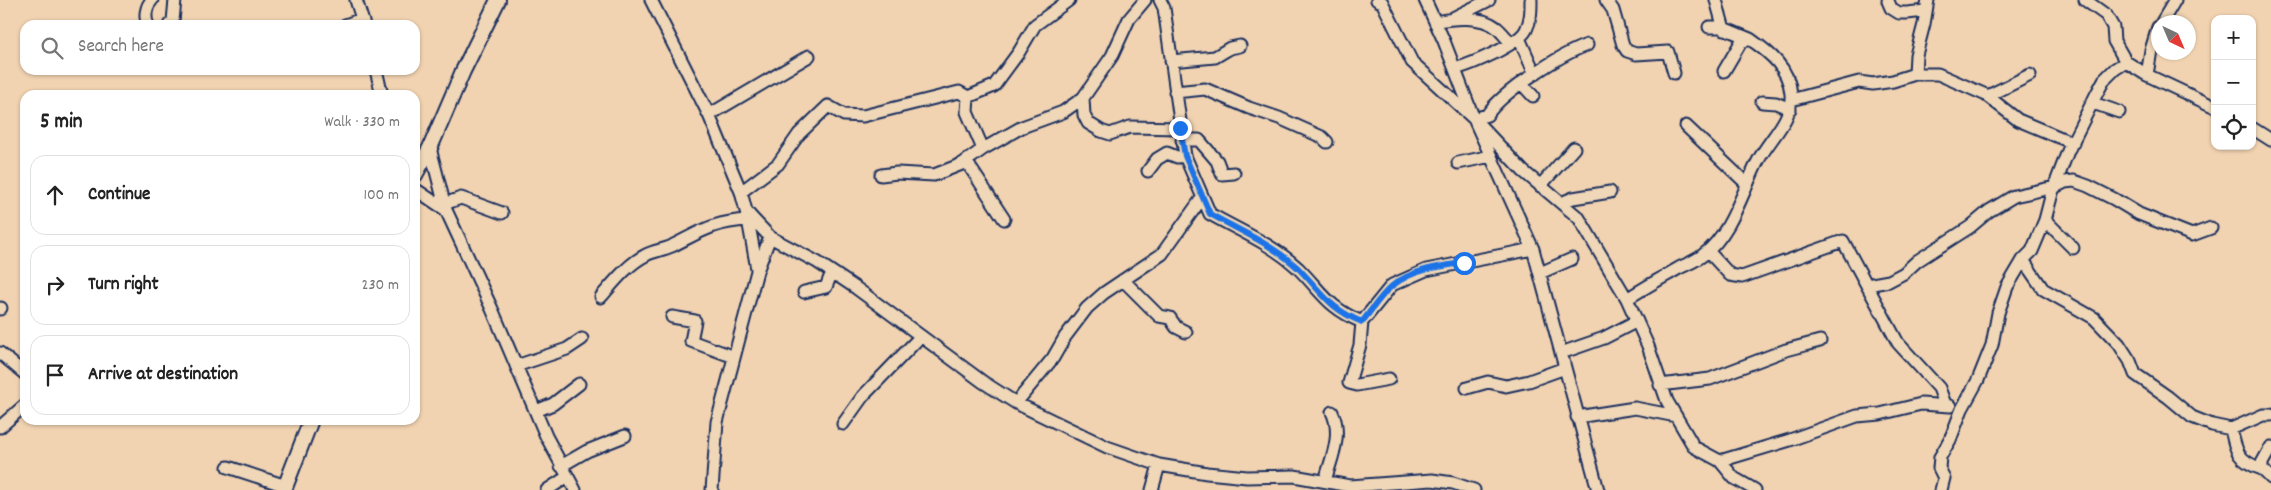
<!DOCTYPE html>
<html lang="en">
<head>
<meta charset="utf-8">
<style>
	:root { --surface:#fff; --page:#f6f6f6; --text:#222; --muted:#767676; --line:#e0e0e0 }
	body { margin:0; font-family:Dekko,sans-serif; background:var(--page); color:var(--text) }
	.controls { position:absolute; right:15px; top:15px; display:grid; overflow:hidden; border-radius:10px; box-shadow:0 1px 4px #0004 }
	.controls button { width:45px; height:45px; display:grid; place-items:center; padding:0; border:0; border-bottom:1px solid var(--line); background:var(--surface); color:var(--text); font:25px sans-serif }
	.compass { position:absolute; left:2151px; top:15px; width:45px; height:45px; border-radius:50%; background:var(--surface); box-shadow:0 1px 4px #0004; rotate:136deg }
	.stop { position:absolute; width:15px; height:15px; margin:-11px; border:4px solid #1a73e8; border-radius:50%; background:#fff }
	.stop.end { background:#1a73e8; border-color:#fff; box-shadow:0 1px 5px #0008 }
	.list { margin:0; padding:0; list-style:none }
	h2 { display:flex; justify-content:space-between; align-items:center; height:65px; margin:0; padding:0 20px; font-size:21px }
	h2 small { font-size:16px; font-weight:400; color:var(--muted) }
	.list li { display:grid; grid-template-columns:32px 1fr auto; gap:15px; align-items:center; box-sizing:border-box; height:80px; margin:0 10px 10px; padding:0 10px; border:1px solid var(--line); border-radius:15px }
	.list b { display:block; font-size:19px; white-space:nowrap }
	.list em { font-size:16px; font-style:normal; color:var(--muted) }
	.icon { flex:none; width:28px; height:28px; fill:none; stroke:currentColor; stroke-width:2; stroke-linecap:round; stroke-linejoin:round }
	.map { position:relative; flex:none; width:2271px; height:490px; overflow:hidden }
	.search { position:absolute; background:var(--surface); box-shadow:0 1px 4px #0004; left:20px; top:20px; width:400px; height:55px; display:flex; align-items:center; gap:12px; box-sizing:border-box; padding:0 18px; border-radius:15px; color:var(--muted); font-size:19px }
	.panel { position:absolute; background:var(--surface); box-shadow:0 1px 4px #0004; left:20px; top:90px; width:400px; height:335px; border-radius:15px }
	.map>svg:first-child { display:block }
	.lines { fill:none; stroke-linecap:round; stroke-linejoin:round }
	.minor-casing { stroke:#1b2f5e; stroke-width:15 }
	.major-casing { stroke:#1b2f5e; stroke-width:18 }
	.minor { stroke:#efd7b7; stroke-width:11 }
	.major { stroke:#efd7b7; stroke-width:14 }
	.route { stroke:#1a73e8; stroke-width:6 }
</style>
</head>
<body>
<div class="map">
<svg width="2271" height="490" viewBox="0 0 2271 490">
	<rect width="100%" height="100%" fill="#f1d3b1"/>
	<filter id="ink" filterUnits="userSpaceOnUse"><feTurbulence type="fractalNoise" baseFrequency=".02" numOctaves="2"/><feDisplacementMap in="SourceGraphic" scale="10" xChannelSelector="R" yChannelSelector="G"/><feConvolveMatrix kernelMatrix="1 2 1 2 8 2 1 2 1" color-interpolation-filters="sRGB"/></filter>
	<g filter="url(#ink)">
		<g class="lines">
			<g class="minor-casing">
				<path id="minor" d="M 356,0 L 364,25
					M 651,0 L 709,115 L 741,192 L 746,211 L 753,219 L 770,237 L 817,262 L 856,288 L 983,382 L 1016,403 L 1107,447 L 1159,465 L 1207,473 L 1247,477 L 1294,476 L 1350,486 L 1432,480 L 1453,483 L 1474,490
					M 1160,0 L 1164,8 L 1185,156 L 1210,214 C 1240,231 1272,244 1298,268 C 1322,292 1328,308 1362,322
					M 1377,0 L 1382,2 L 1412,62 L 1474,119 L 1523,171 L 1579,218 L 1627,299 L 1648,346 L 1667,401 L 1694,447 L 1720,461 L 1734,478 L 1755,490
					M 1425,0 L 1444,41 L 1474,119 L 1533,249 L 1598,490
					M 1606,0 L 1613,10 L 1623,45 L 1627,51 L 1636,54 L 1668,52 L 1674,73
					M 1716,0 L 1724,29
					M 2085,0 L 2106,15 L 2113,27 L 2114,41 L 2126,62
					M 1888,1 L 1891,8 L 1899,13 L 1907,13 L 1925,11
					M 1453,18 L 1489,0
					M 1435,22 C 1453,18 1481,15 1497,28 C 1502,32 1506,38 1511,43
					M 2162,22 L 2175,0
					M 148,25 C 144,17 146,6 152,0
					M 169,25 L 173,21 L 175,0
					M 345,25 L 362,19
					M 1709,27 L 1721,27 L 1750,39
					M 2158,27 L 2151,50 L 2147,75 L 2215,107
					M 1519,38 L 1535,74
					M 1171,61 L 1215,57 L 1230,48 L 1240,46
					M 1455,69 C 1472,64 1518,45 1526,30 C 1531,20 1531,11 1531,0
					M 376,70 L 382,95
					M 1915,74 L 1916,55 L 1924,24 L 1928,0
					M 1522,84 L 1533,96
					M 1175,92 L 1205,89 L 1249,108 L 1279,118 L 1322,137 L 1327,142
					M 1988,96 L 2030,75
					M 968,97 L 994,86 L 1019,52 L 1035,25 L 1069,0
					M 1083,98 L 1084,115 L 1088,123 L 1101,131 L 1110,134 L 1130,127 L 1180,128
					M 1791,100 L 1859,82 L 1873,84 L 1893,81 L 1915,74 L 1938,74 L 1986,95 L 2018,120 L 2073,143
					M 1762,102 L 1776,103 L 1790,109
					M 2093,103 L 2119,112
					M 709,115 L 809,56
					M 1474,119 L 1487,115 C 1502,92 1561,54 1587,45
					M 1686,126 L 1747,184
					M 2252,128 L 2271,140
					M 1182,140 L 1199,140 L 1217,161 L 1222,174 L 1234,173
					M 430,148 L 446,210 L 492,309 L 546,436 L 575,490
					M 966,161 L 1004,219
					M 1458,163 L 1491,156
					M 1148,171 L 1157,159 L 1167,153 L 1177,157 L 1185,156
					M 881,175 L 897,173 L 934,175 L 962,164 L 983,149 L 1022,127 L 1063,112 L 1083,98 L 1112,56 L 1129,19 L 1145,0
					M 1540,186 L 1574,148
					M 415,189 L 446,210
					M 741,192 L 778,164 L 799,134 L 828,106 L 844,115 L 863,116 L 959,92 L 968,97 L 967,112 L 983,149
					M 1561,203 L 1573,198 L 1610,192
					M 444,204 L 461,198 L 502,213
					M 747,214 L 757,269
					M 2045,220 L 2073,248
					M 1708,251 L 1730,275 L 1742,277 L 1843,241 L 1898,343 L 1939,388 L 1945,404
					M 2023,260 L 2043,289 L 2094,318 L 2119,344 L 2130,361 L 2135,374 L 2168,397 L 2192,417 L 2212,425 L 2231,429 L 2263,415 L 2271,415
					M 1540,273 L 1572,259
					M 1123,280 L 1159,316 L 1170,318 L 1176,327 L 1186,332
					M 1867,285 L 1889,281 L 1904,273 L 1917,261 L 1970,227 L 1989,211 L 2014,196 L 2055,187 L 2065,182 L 2074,181 L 2088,186 L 2114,199 L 2139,214 L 2192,235 L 2211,228
					M 804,292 L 826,287 L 832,272
					M 601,297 C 614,282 628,264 646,255 C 654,251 663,250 672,246 C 702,231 713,222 748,220
					M 1627,299 C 1644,288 1662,278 1679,268 C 1687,264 1696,261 1703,255 C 1732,233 1742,192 1758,161 C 1769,139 1793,120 1791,94 C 1789,68 1770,53 1750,39 L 1741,42 L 1724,71
					M 0,309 L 1,308
					M 672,317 L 695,321 L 691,341 L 734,357
					M 0,353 L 25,374
					M 1561,353 L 1604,338 L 1637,321
					M 516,366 L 567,349 L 582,339
					M 1389,379 L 1357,385 L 1349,383 L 1360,345 L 1362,322 L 1392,285 L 1426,270 L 1533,249
					M 1660,385 L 1710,379 L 1786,350 L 1820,341
					M 1467,388 L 1488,382 L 1506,386 L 1529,381 L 1565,368
					M 1016,403 L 1053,358 L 1065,337 L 1087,308 L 1104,293 L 1162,254 L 1202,198
					M 536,411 L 553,404 L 579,384
					M 1577,417 L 1635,408 L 1676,416
					M 843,424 L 863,396 L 921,336
					M 0,427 L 25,405
					M 2231,429 C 2236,452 2238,461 2262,469
					M 2271,447 L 2262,463 L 2262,469 L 2271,478
					M 1720,461 L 1790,440 L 1857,416 L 1880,414 L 1921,404 L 1950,406
					M 561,466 L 587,451 L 625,436
					M 228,467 L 286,486
					M 1325,481 C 1331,459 1343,435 1332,412
					M 547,490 L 567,477
					M 712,490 L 717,422 L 757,271 L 770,237
					M 1152,490 L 1159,465
					M 1941,490 L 1944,478 L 1939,468 L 1940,457 L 1950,440 L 1962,409 L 1978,380 L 1992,345 L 1998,313 L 2007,287 L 2023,260 L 2032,251 L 2045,220 L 2052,193 L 2068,151 L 2097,93 L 2104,80 L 2115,69 L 2126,62 L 2147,75"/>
			</g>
			<g class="major-casing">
				<path id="major" d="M 415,175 L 430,148 L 463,71 L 498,0
					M 284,490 L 311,420"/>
			</g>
			<use href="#minor" class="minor"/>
			<use href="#major" class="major"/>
		</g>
	</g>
	<g class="lines" filter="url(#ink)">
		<path class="route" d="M 1180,128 L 1185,156 L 1210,214 C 1240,231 1272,244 1298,268 C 1322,292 1328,308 1362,322 C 1371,311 1381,295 1392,286 C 1411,270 1440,266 1464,263"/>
	</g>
</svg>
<div class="controls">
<button>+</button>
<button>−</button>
<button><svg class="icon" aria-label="locate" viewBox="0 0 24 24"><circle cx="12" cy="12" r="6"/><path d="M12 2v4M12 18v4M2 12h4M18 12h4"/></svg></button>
</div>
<svg class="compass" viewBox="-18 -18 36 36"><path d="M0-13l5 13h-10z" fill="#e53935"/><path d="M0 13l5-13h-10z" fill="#767676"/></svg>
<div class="stop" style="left:1464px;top:263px"></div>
<div class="stop end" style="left:1180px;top:128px"></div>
<div class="search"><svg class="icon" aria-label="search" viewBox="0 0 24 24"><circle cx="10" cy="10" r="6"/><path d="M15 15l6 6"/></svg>Search here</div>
<section class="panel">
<h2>5 min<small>Walk · 330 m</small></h2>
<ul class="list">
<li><svg class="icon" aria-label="ahead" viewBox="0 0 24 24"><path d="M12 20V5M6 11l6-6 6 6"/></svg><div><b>Continue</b></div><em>100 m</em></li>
<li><svg class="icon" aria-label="right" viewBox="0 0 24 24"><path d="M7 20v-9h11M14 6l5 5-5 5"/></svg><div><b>Turn right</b></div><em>230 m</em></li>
<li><svg class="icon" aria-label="arrive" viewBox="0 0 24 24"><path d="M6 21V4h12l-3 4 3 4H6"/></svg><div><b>Arrive at destination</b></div></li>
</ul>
</section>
</div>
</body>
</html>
